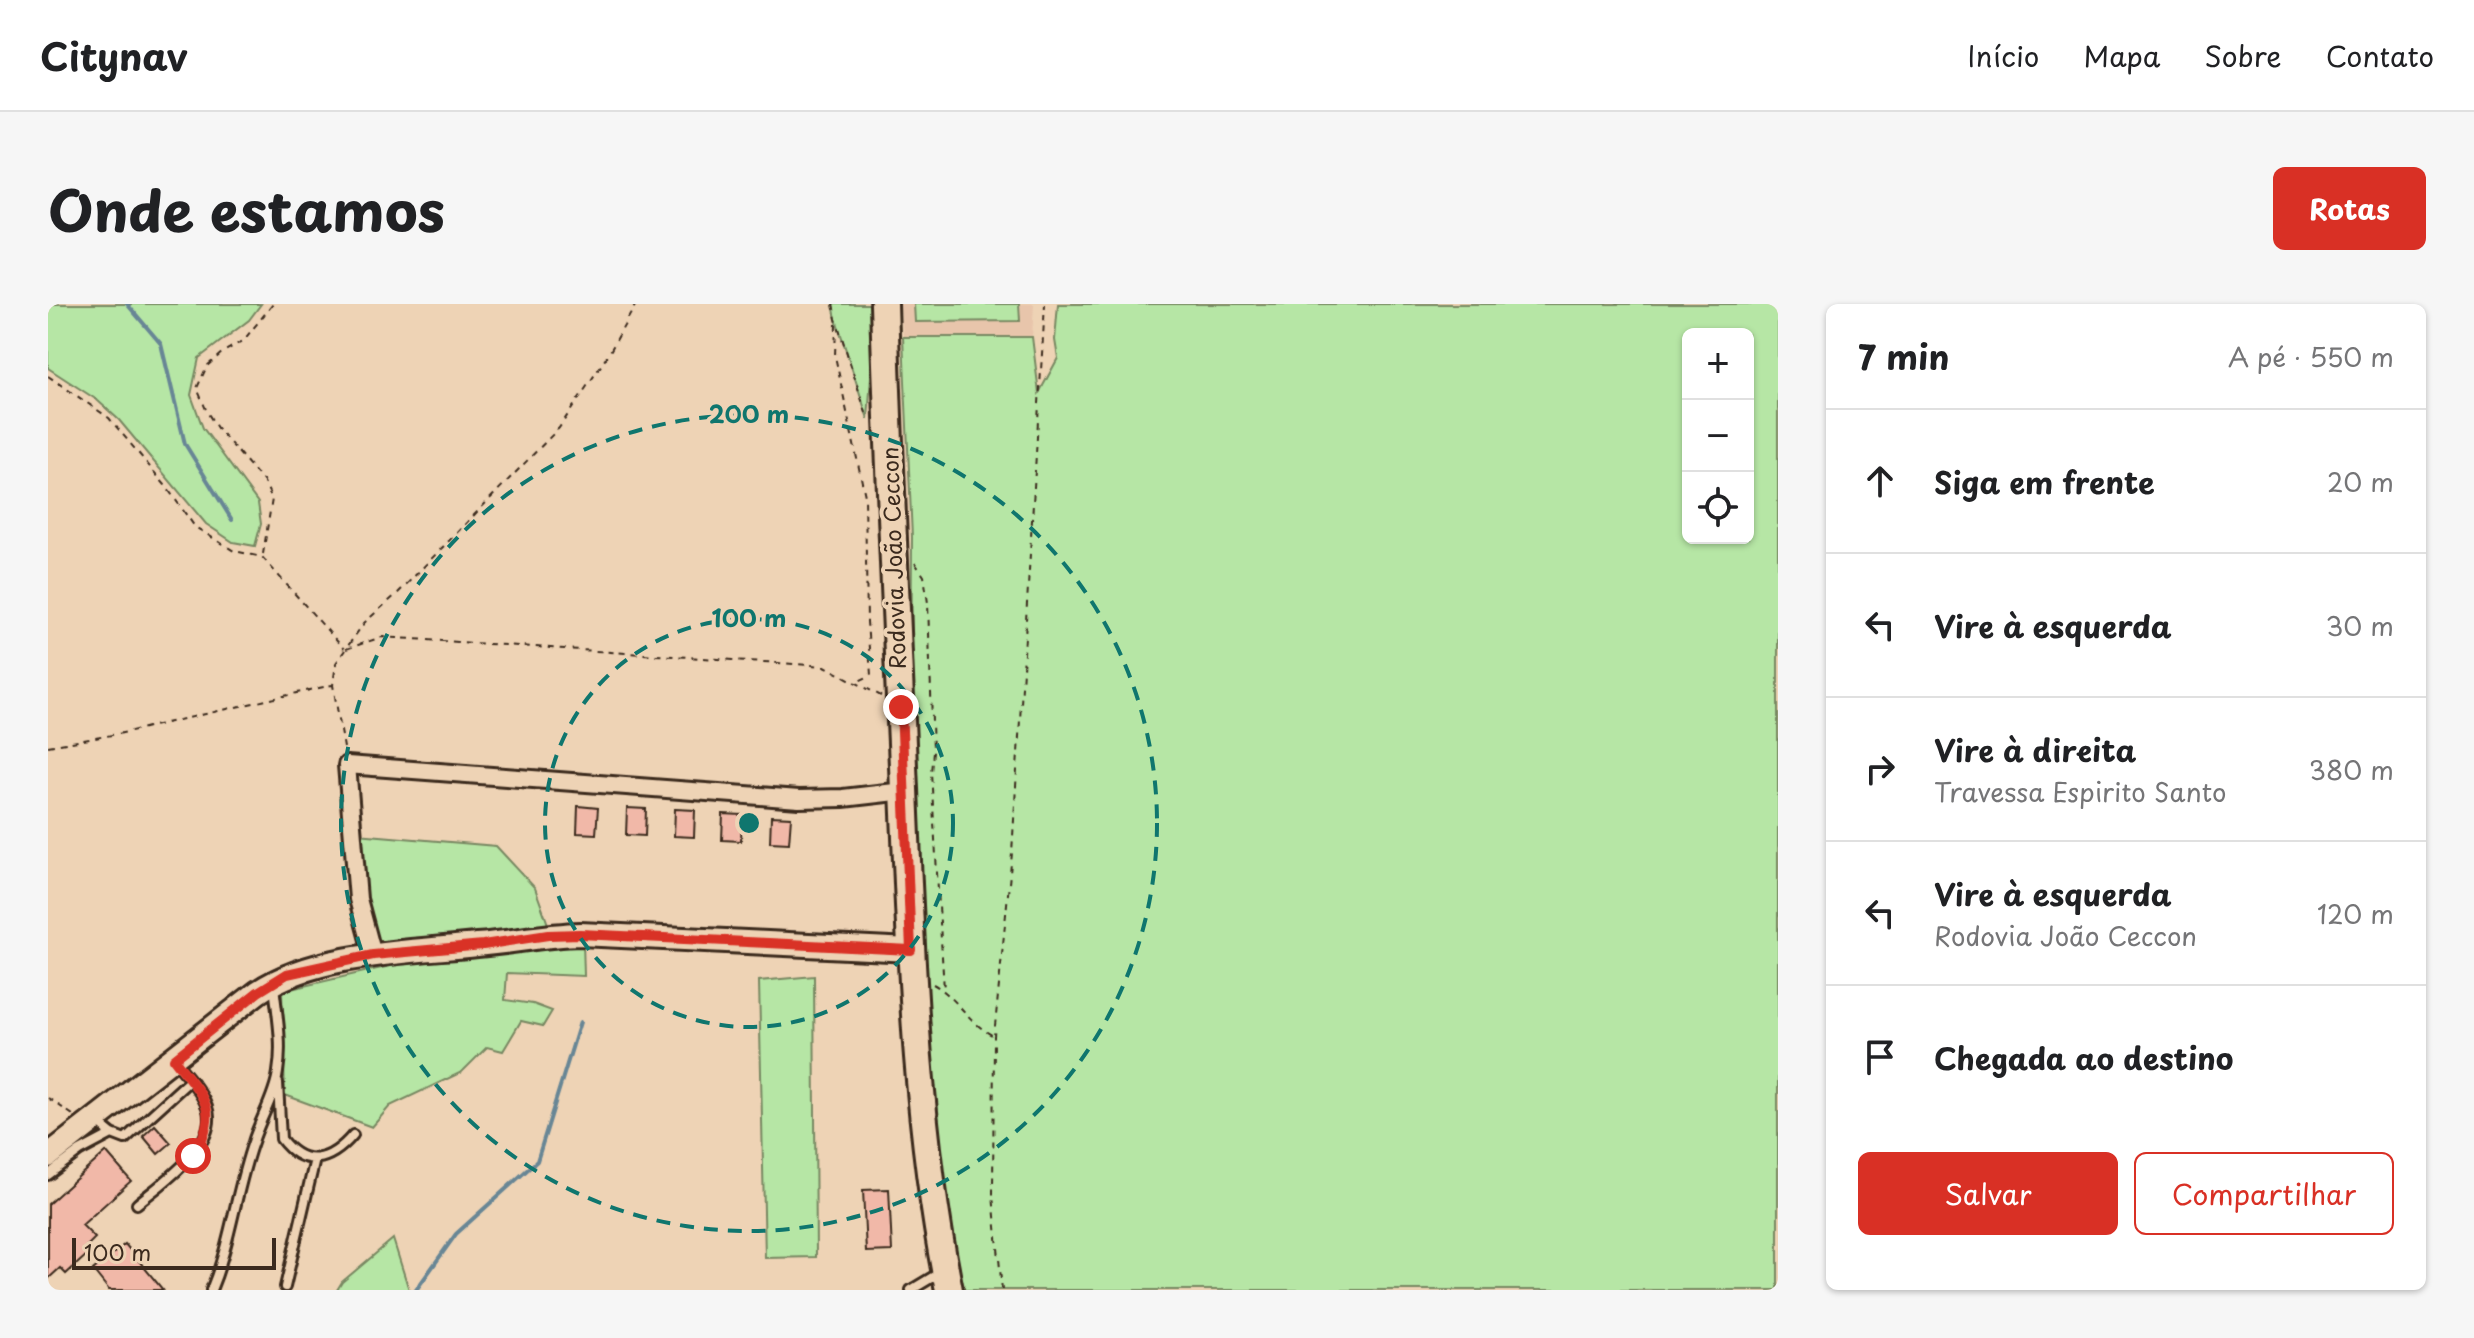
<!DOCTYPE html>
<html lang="pt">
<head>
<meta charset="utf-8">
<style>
	:root { --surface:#fff; --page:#f6f6f6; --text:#202124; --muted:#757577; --line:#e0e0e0; --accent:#d93025 }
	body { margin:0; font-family:"Playpen Sans",sans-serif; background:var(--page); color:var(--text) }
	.controls { position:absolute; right:24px; top:24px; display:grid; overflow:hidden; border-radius:12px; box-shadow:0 2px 6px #0004 }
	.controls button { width:72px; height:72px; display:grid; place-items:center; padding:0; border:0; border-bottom:2px solid var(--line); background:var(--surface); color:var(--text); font:40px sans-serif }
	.scale { position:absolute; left:24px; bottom:20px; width:204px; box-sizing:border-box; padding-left:8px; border:4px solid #3b2a1e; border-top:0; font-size:22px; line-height:28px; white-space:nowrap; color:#3b2a1e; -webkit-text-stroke:6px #eed3b5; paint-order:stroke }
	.stop { position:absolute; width:24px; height:24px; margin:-18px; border:6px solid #d93025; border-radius:50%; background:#fff }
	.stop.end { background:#d93025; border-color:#fff; box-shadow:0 2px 8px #0008 }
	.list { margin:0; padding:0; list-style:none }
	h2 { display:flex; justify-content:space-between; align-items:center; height:104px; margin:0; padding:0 32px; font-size:34px }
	h2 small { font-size:26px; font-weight:400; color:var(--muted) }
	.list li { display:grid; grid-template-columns:52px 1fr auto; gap:24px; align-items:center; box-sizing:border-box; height:144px; padding:0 32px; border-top:2px solid var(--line) }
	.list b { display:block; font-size:30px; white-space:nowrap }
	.list p { margin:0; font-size:26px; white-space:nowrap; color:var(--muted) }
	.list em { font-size:26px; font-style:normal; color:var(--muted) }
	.actions { display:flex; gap:16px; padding:24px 32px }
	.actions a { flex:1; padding:18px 0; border:2px solid var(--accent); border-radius:12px; text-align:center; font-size:28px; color:var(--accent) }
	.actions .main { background:var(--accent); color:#fff }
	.icon { flex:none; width:44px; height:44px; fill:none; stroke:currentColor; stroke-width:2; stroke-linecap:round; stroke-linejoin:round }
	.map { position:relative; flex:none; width:1730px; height:986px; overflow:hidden; border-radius:12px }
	header { display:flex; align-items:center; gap:48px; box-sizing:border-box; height:112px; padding:0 40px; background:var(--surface); border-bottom:2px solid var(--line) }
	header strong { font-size:38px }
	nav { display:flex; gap:44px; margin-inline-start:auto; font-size:28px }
	.intro { display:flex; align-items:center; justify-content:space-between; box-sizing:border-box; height:192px; padding:0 48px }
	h1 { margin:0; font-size:56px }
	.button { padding:20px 36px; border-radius:12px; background:var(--accent); color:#fff; font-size:28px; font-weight:700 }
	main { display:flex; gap:48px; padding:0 48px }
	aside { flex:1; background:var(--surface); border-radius:12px; box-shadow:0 2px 6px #0004 }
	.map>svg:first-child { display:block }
	.built { fill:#e8c5ab }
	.green { fill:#b6e6a5; stroke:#788862; stroke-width:2; fill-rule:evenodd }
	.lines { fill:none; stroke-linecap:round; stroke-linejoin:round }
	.stream { stroke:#678695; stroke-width:4 }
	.building { fill:#f1b8a8; stroke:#3b2a1e; stroke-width:2 }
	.lane-casing { stroke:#3b2a1e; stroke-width:14 }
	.street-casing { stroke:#3b2a1e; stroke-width:22 }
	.secondary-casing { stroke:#3b2a1e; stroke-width:28 }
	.primary-casing { stroke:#3b2a1e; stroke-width:32 }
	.path { stroke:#3b2a1e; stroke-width:2; stroke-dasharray:6 6; stroke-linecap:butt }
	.lane { stroke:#eed3b5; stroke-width:8 }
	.street { stroke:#eed3b5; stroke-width:16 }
	.secondary { stroke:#eed3b5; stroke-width:22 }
	.primary { stroke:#eed3b5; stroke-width:26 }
	.route { stroke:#d93025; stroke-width:10 }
	.ring { fill:none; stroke:#0f766e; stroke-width:4; stroke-dasharray:14 10 }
	.labels { text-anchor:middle; stroke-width:8; stroke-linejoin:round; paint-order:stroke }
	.street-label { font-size:22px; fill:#3b2a1e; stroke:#eed3b5 }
	.centre { fill:#0f766e; stroke:#eed3b5; stroke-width:4 }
	.ring-label { font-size:24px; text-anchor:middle; font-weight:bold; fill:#0f766e; stroke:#eed3b5; stroke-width:8; stroke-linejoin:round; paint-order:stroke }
</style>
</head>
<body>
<header>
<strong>Citynav</strong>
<nav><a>Início</a><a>Mapa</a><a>Sobre</a><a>Contato</a></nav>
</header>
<div class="intro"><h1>Onde estamos</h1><a class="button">Rotas</a></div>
<main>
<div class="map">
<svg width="1730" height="986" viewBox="0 0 1730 986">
	<rect width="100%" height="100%" fill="#eed3b5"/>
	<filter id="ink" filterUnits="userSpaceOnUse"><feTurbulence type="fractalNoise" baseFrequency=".0125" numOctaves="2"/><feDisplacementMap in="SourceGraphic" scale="16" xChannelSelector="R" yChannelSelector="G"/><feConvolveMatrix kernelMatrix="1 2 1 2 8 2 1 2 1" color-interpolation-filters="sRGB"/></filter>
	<g filter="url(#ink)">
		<path class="built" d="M 852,0 L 866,0 L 868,18 L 972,17 L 971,0 L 986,0 L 984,33 L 855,33 Z"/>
		<path class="green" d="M 0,0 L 213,0 L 201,16 L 151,54 L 143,91 L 155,124 L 210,199 L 213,220 L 207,242 L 185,238 L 158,220 L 71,116 L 49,96 L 0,64 Z
			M 785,0 L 822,0 L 824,58 L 820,115 L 788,15 Z
			M 866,0 L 971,0 L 972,17 L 867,18 Z
			M 1010,0 L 1730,0 L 1730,986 L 910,986 L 884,824 L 863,418 L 864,233 L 855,33 L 984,33 L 991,89 L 1010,54 L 1007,36 ZM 1640,30 L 1700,30 L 1700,234 L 1640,234 Z
			M 309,530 L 448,542 L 487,584 L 502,626 L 328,644 L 315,598 Z
			M 535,637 L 536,672 L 459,669 L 457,696 L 485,700 L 504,707 L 495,722 L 473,717 L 455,747 L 439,743 L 414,768 L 342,802 L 324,823 L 237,791 L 234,687 L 355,659 Z
			M 766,672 L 768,953 L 717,954 L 711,677 Z
			M 345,935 L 361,986 L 289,986 L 294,978 Z"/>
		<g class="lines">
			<path class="stream" d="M 79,0 L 113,40 L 137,140 L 184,216
				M 368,986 L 408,930 L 489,857 L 532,718"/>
		</g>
		<path class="building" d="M 530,502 L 550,504 L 548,530 L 529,529 Z
			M 579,504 L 598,505 L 597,532 L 578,531 Z
			M 627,505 L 647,506 L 646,533 L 626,532 Z
			M 675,510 L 694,511 L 693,537 L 674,536 Z
			M 723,512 L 743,513 L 741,539 L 722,538 Z
			M 107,821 L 123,839 L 110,850 L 95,832 Z
			M 58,848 L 83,877 L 34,921 L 47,934 L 36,945 L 40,950 L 18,970 L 12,964 L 0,975 L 0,900 Z
			M 841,885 L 844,947 L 818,948 L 815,886 Z
			M 77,940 L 115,986 L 61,986 L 45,966 Z"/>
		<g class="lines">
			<g class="lane-casing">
				<path id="lane" d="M 230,779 L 233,835 C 256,865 282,858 305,831
					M 47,816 L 64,830 L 77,835 L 142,776
					M 0,871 L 32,847 L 64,830
					M 89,900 C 114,879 173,840 159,803 C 152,785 138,771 126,756
					M 237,983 L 267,855
					M 163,986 C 183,938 188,886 205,838 C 212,815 227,792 230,768 C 235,740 229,710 226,682
					M 863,986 L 893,968"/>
			</g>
			<g class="street-casing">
				<path id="street" d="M 325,651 L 310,595 L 299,461 L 751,495 L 795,494 L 856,487"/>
			</g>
			<g class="secondary-casing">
				<path id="secondary" d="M 0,852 L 210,688 C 268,649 361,648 429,641 C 464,638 497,631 532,630 L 863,646"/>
			</g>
			<g class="primary-casing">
				<path id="primary" d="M 836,0 C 841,162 849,323 856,485 C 863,653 868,821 901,986"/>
			</g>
			<path class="path" d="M 785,0 L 788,15 L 818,109
				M 788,20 L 787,52 L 817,192 L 819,318 L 823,371 L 809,378
				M 0,72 L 61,114 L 117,181 L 147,223 L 186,247 L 214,253 L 296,345
				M 215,250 L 224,195 L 216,178 L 169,124 L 159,108 L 149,84 L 159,62 L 175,48 L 195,37 L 225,0
				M 867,259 L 876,272 L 880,299 L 885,448 L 883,468 L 896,686
				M 298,345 L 334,333 L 777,362 L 833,392
				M 0,442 L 70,430 L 284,381
				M 296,444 L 285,381 L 288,359 L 297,346 L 316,319 L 350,289 L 511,124 L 560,51 L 588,0
				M 885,680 C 909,693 921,720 946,732
				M 0,794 L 25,811
				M 954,986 L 945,891 L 946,732 L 964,549 L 997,0"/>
			<use href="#lane" class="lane"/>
			<use href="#street" class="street"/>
			<use href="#secondary" class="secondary"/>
			<use href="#primary" class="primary"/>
		</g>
	</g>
	<g class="lines" filter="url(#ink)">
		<path class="route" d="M 145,852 C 174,805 155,793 126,755 L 210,688 L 239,670 L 325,651 L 435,641 L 500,631 L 532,630 L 863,646 L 853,403"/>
	</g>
	<g class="ring">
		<circle cx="701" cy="519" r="204"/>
		<circle cx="701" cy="519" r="408"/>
	</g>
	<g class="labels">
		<g class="street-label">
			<text transform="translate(846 254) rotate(-92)" y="8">Rodovia João Ceccon</text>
		</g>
	</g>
	<circle cx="701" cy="519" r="12" class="centre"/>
	<g class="ring-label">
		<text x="701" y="119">200 m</text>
		<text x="701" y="323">100 m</text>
	</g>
</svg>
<div class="controls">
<button>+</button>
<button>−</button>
<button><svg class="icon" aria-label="locate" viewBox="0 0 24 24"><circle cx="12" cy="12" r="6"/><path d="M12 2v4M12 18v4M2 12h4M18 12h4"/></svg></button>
</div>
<div class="scale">100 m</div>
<div class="stop" style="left:145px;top:852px"></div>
<div class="stop end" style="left:853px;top:403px"></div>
</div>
<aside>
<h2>7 min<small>A pé · 550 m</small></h2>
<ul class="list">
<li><svg class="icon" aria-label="ahead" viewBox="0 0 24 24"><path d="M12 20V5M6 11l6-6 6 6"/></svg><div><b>Siga em frente</b></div><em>20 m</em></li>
<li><svg class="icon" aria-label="left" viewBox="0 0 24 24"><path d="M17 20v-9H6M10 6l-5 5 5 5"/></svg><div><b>Vire à esquerda</b></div><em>30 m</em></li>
<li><svg class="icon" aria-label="right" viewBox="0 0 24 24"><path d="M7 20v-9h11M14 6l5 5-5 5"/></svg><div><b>Vire à direita</b><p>Travessa Espirito Santo</p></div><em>380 m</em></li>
<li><svg class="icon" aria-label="left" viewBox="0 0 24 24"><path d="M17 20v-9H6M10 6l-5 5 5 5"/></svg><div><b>Vire à esquerda</b><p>Rodovia João Ceccon</p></div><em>120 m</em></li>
<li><svg class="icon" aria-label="arrive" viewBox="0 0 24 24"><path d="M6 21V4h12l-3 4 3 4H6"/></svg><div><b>Chegada ao destino</b></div></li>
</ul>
<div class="actions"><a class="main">Salvar</a><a>Compartilhar</a></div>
</aside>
</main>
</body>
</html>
